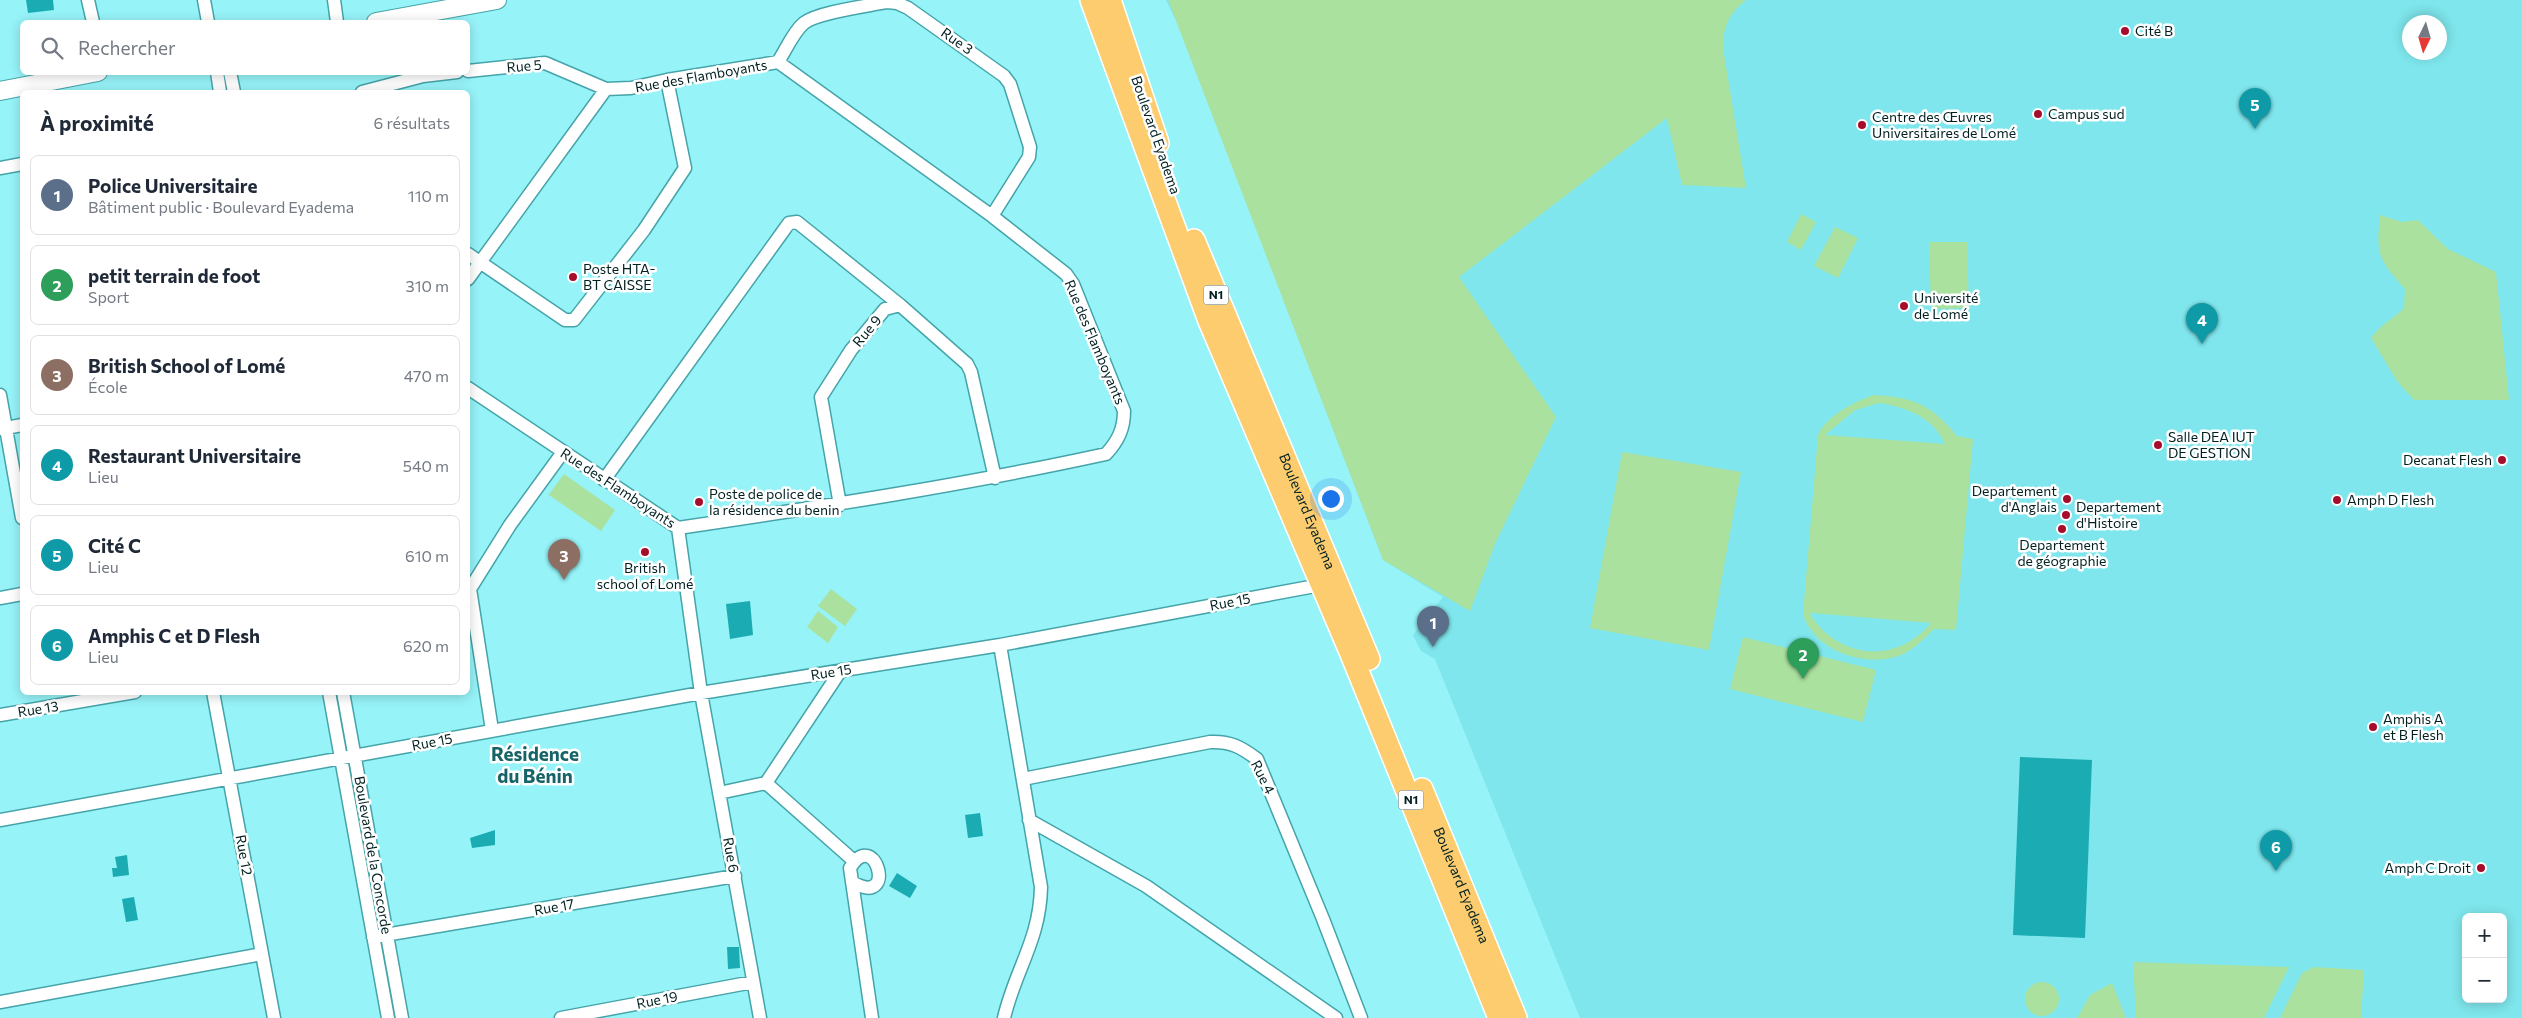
<!DOCTYPE html>
<html lang="fr">
<head>
<meta charset="utf-8">
<style>
	:root { --surface:#fff; --page:#f6f6f7; --text:#1f2937; --muted:#747a83; --line:#e0e1e3; --accent:#b45309 }
	body { margin:0; font-family:Commissioner,sans-serif; background:var(--page); color:var(--text) }
	.controls { position:absolute; right:15px; bottom:15px; display:grid; overflow:hidden; border-radius:8px; box-shadow:0 2px 12px #0003 }
	.controls button { width:45px; height:45px; display:grid; place-items:center; padding:0; border:0; border-bottom:1px solid var(--line); background:var(--surface); color:var(--text); font:25px sans-serif }
	.compass { position:absolute; left:2402px; top:15px; width:45px; height:45px; border-radius:50%; background:var(--surface); box-shadow:0 2px 12px #0003; rotate:185deg }
	.you { position:absolute; left:1330px; top:498px; width:18px; height:18px; margin:-12px; border:4px solid #fff; border-radius:50%; background:#1a73e8; box-shadow:0 0 0 8px #1a73e833 }
	.badge { display:grid; place-items:center; width:32px; height:32px; border-radius:50%; background:var(--accent); color:#fff; font-size:16px; font-weight:700 }
	.pin { position:absolute; translate:-50% -41px; filter:drop-shadow(0 1px 2px #0008) }
	.pin::after { content:''; position:absolute; top:26px; width:18px; height:15px; background:inherit; clip-path:polygon(0 0,100% 0,50% 100%) }
	.list { margin:0; padding:0; list-style:none }
	h2 { display:flex; justify-content:space-between; align-items:center; height:65px; margin:0; padding:0 20px; font-size:21px }
	h2 small { font-size:16px; font-weight:400; color:var(--muted) }
	.list li { display:grid; grid-template-columns:32px 1fr auto; gap:15px; align-items:center; box-sizing:border-box; height:80px; margin:0 10px 10px; padding:0 10px; border:1px solid var(--line); border-radius:8px }
	.list b { display:block; font-size:19px; white-space:nowrap }
	.list p { margin:0; font-size:16px; white-space:nowrap; color:var(--muted) }
	.list em { font-size:16px; font-style:normal; color:var(--muted) }
	.icon { flex:none; width:28px; height:28px; fill:none; stroke:currentColor; stroke-width:2; stroke-linecap:round; stroke-linejoin:round }
	.map { position:relative; flex:none; width:2522px; height:1018px; overflow:hidden }
	.search { position:absolute; background:var(--surface); box-shadow:0 2px 12px #0003; left:20px; top:20px; width:450px; height:55px; display:flex; align-items:center; gap:12px; box-sizing:border-box; padding:0 18px; border-radius:8px; color:var(--muted); font-size:19px }
	.panel { position:absolute; background:var(--surface); box-shadow:0 2px 12px #0003; left:20px; top:90px; width:450px; height:605px; border-radius:8px }
	.map>svg:first-child { display:block }
	.built { fill:#7ee6ec; fill-rule:evenodd }
	.green { fill:#aae19e; fill-rule:evenodd }
	.water { fill:#1bacb3 }
	.lines { fill:none; stroke-linecap:round; stroke-linejoin:round }
	.minor-casing { stroke:#45a4a9; stroke-width:15 }
	.secondary-casing { stroke:#45a4a9; stroke-width:20 }
	.trunk-casing { stroke:#fff; stroke-width:24 }
	.minor { stroke:#fff; stroke-width:12 }
	.secondary { stroke:#fff; stroke-width:18 }
	.trunk { stroke:#fccc6e; stroke-width:21 }
	.poi-dot { fill:#a60c2b; stroke:#fff; stroke-width:2 }
	.labels { text-anchor:middle; stroke-width:5; stroke-linejoin:round; paint-order:stroke }
	.shield { fill:#fff; stroke:#4e6364; stroke-width:1 }
	.shield-label { font-size:12px; font-weight:bold; fill:#022021 }
	.poi-label { font-size:14px; fill:#022021; stroke:#fff; text-anchor:start }
	.street-label { font-size:14px; fill:#022021; stroke:#fff }
	.district-label { font-size:19px; font-weight:bold; fill:#166467; stroke:#fff }
</style>
</head>
<body>
<div class="map">
<svg width="2522" height="1018" viewBox="0 0 2522 1018">
	<rect width="100%" height="100%" fill="#96f3f8"/>
	<path class="built" d="M 1166,0 L 2522,0 L 2522,1018 L 1580,1018 L 1435,659 L 1421,651 L 1413,635 L 1443,597 L 1383,560 L 1181,31 ZM 2410,22 L 2440,22 L 2440,52 L 2410,52 ZM 2466,917 L 2503,917 L 2503,999 L 2466,999 Z"/>
	<path class="green" d="M 1168,0 L 1746,0 C 1729,13 1723,27 1723,48 L 1746,188 L 1682,185 L 1667,118 L 1459,277 L 1556,417 L 1495,544 L 1470,611 L 1383,560 Z
		M 1801,214 L 1816,222 L 1801,250 L 1787,242 Z
		M 2380,215 L 2402,222 L 2418,220 L 2448,249 L 2496,272 L 2509,400 L 2414,400 L 2397,381 L 2371,338 C 2380,325 2393,319 2404,308 L 2405,289 C 2378,258 2376,256 2380,215 Z
		M 1835,227 L 1858,238 L 1838,278 L 1814,266 Z
		M 1929,242 L 1967,242 L 1969,308 L 1931,309 Z
		M 1873,395 C 1913,397 1931,404 1957,436 L 1973,439 L 1956,630 L 1934,629 C 1926,637 1917,646 1907,652 C 1873,671 1814,653 1803,614 L 1818,435 C 1827,415 1853,403 1873,395 ZM 1879,403 C 1907,407 1934,418 1945,444 L 1825,435 L 1855,410 ZM 1810,614 L 1811,613 L 1931,623 C 1896,665 1838,659 1810,614 Z
		M 1622,452 L 1741,472 L 1709,650 L 1590,628 Z
		M 564,474 L 615,510 L 601,531 L 549,495 L 547,497 Z
		M 831,589 L 857,609 L 845,626 L 818,606 Z
		M 818,611 L 838,627 L 828,643 L 807,627 Z
		M 1743,637 L 1876,670 L 1863,722 L 1730,689 Z
		M 2133,962 L 2289,967 L 2264,1018 L 2136,1018 Z
		M 2314,967 L 2364,970 L 2361,1018 L 2280,1018 L 2302,973 Z
		M2025 999a17 17 0 1 1 34 0a17 17 0 1 1-34 0Z
		M 2112,983 L 2126,1018 L 2077,1018 L 2090,995 Z"/>
	<path class="water" d="M 26,0 L 53,0 L 54,10 L 28,13 Z
		M 750,601 L 753,635 L 730,639 L 726,604 Z
		M 2020,757 L 2092,760 L 2085,938 L 2013,935 Z
		M 980,813 L 983,836 L 968,838 L 965,815 Z
		M 495,830 L 495,845 L 472,848 L 470,838 Z
		M 127,855 L 129,875 L 113,877 L 112,868 L 117,868 L 115,857 Z
		M 897,873 L 917,886 L 910,898 L 889,886 Z
		M 134,897 L 138,920 L 126,922 L 122,899 Z
		M 727,947 L 739,947 L 740,968 L 728,969 Z"/>
	<g class="lines">
		<g class="minor-casing">
			<path id="minor" d="M 88,0 L 93,22
				M 204,0 L 208,22
				M 334,0 L 337,22
				M 778,62 C 786,50 793,32 804,23 C 818,12 868,6 887,2 L 897,3 L 908,8 L 1004,76 L 1010,84 L 1030,147 L 1029,157 L 992,216
				M 468,71 L 545,63 L 606,89
				M 217,72 L 220,92
				M 230,72 L 234,92
				M 362,92 L 423,76 L 457,72
				M 0,168 L 22,164
				M 468,254 L 565,320 L 574,320 L 644,230 L 685,168 L 667,80
				M 468,279 L 606,89 L 631,88 L 667,80 L 778,62 L 992,216 L 1066,274 L 1073,284 L 1124,411 C 1124,429 1118,441 1106,454 C 964,485 821,507 678,528 L 468,388
				M 0,395 L 22,518
				M 0,429 L 22,425
				M 604,480 L 784,230 L 789,223 L 797,222 L 900,305 L 967,364 L 971,372 L 995,478
				M 840,505 L 821,397 L 851,350 L 885,309 L 900,305
				M 678,528 L 701,693 L 760,1018
				M 0,598 L 22,594
				M 1000,645 L 1041,887 C 1040,940 1015,970 1004,1018
				M 213,692 L 274,1018
				M 329,692 L 388,1018
				M 343,692 L 402,1018
				M 0,715 L 135,692
				M 492,730 L 470,589 L 510,525 L 563,452
				M 1023,779 L 1210,742 C 1230,741 1241,747 1257,759 L 1323,919 L 1361,1018
				M 766,783 L 854,861
				M 719,793 L 766,783 L 841,670
				M 0,820 L 701,693 L 1000,645 L 1326,584
				M 1029,820 L 1146,886 L 1336,1018
				M 854,883 C 898,907 875,826 850,868 L 872,1018
				M 373,937 L 735,876
				M 0,1002 L 262,954
				M 561,1018 L 753,982"/>
		</g>
		<g class="secondary-casing">
			<path id="secondary" d="M 376,22 L 497,0
				M 0,91 L 98,72"/>
		</g>
		<g class="trunk-casing">
			<g id="trunk">
				<path d="M 1091,0 L 1209,321 L 1351,654 L 1499,1018"/>
				<path d="M 1110,0 L 1158,143"/>
				<path id="s1" d="M 1194,240 L 1369,659"/>
				<path id="s2" d="M 1422,789 L 1516,1018"/>
			</g>
		</g>
		<use href="#minor" class="minor"/>
		<use href="#secondary" class="secondary"/>
		<use href="#trunk" class="trunk"/>
	</g>
	<g class="poi-dot">
		<circle cx="2125" cy="31" r="5"/>
		<circle cx="2038" cy="114" r="5"/>
		<circle cx="1862" cy="125" r="5"/>
		<circle cx="573" cy="277" r="5"/>
		<circle cx="1904" cy="306" r="5"/>
		<circle cx="2158" cy="445" r="5"/>
		<circle cx="2502" cy="460" r="5"/>
		<circle cx="2067" cy="499" r="5"/>
		<circle cx="2337" cy="500" r="5"/>
		<circle cx="699" cy="502" r="5"/>
		<circle cx="2066" cy="515" r="5"/>
		<circle cx="2062" cy="529" r="5"/>
		<circle cx="645" cy="552" r="5"/>
		<circle cx="2373" cy="727" r="5"/>
		<circle cx="2481" cy="868" r="5"/>
	</g>
	<g class="labels">
		<g class="shield">
			<rect x="1203.5" y="285.5" width="25" height="19" rx="4"/>
			<rect x="1398.5" y="790.5" width="25" height="19" rx="4"/>
		</g>
		<g class="shield-label">
			<text x="1216" y="299">N1</text>
			<text x="1411" y="804">N1</text>
		</g>
		<g class="poi-label">
			<text x="2135" y="36">Cité B</text>
			<text x="2048" y="119">Campus sud</text>
			<text x="1872" y="122">Centre des Œuvres<tspan x="1872" dy="16">Universitaires de Lomé</tspan></text>
			<text x="583" y="274">Poste HTA-<tspan x="583" dy="16">BT CAISSE</tspan></text>
			<text x="1914" y="303">Université<tspan x="1914" dy="16">de Lomé</tspan></text>
			<text x="2168" y="442">Salle DEA IUT<tspan x="2168" dy="16">DE GESTION</tspan></text>
			<text x="2492" y="465" text-anchor="end">Decanat Flesh</text>
			<text x="2057" y="496" text-anchor="end">Departement<tspan x="2057" dy="16">d'Anglais</tspan></text>
			<text x="709" y="499">Poste de police de<tspan x="709" dy="16">la résidence du benin</tspan></text>
			<text x="2347" y="505">Amph D Flesh</text>
			<text x="2076" y="512">Departement<tspan x="2076" dy="16">d'Histoire</tspan></text>
			<text x="2062" y="550" text-anchor="middle">Departement<tspan x="2062" dy="16">de géographie</tspan></text>
			<text x="645" y="573" text-anchor="middle">British<tspan x="645" dy="16">school of Lomé</tspan></text>
			<text x="2383" y="724">Amphis A<tspan x="2383" dy="16">et B Flesh</tspan></text>
			<text x="2471" y="873" text-anchor="end">Amph C Droit</text>
		</g>
		<g class="street-label">
			<text transform="translate(957 41) rotate(35)" y="5">Rue 3</text>
			<text transform="translate(524 66) rotate(-5)" y="5">Rue 5</text>
			<text transform="translate(701 76) rotate(-10)" y="5">Rue des Flamboyants</text>
			<text transform="translate(1156 135) rotate(71)" y="5">Boulevard Eyadema</text>
			<text transform="translate(867 331) rotate(-50)" y="5">Rue 9</text>
			<text transform="translate(1095 342) rotate(67)" y="5">Rue des Flamboyants</text>
			<text transform="translate(618 488) rotate(33)" y="5">Rue des Flamboyants</text>
			<text dy="5" stroke="none"><textPath href="#s1" startOffset="294">Boulevard Eyadema</textPath></text>
			<text transform="translate(1230 602) rotate(-11)" y="5">Rue 15</text>
			<text transform="translate(831 672) rotate(-9)" y="5">Rue 15</text>
			<text transform="translate(38 709) rotate(-9)" y="5">Rue 13</text>
			<text transform="translate(432 742) rotate(-11)" y="5">Rue 15</text>
			<text transform="translate(1263 777) rotate(63)" y="5">Rue 4</text>
			<text transform="translate(244 855) rotate(80)" y="5">Rue 12</text>
			<text transform="translate(373 855) rotate(80)" y="5">Boulevard de la Concorde</text>
			<text transform="translate(731 855) rotate(80)" y="5">Rue 6</text>
			<text dy="5" stroke="none"><textPath href="#s2" startOffset="104">Boulevard Eyadema</textPath></text>
			<text transform="translate(554 907) rotate(-10)" y="5">Rue 17</text>
			<text transform="translate(657 1000) rotate(-11)" y="5">Rue 19</text>
		</g>
		<g class="district-label">
			<text x="535" y="761">Résidence<tspan x="535" dy="22">du Bénin</tspan></text>
		</g>
	</g>
</svg>
<div class="controls">
<button>+</button>
<button>−</button>
</div>
<svg class="compass" viewBox="-18 -18 36 36"><path d="M0-13l5 13h-10z" fill="#e53935"/><path d="M0 13l5-13h-10z" fill="#747a83"/></svg>
<div class="you"></div>
<div class="pin badge" style="left:1433px;top:647px;background:#5c6f8a">1</div>
<div class="pin badge" style="left:1803px;top:679px;background:#2e9e5b">2</div>
<div class="pin badge" style="left:564px;top:580px;background:#8d6e63">3</div>
<div class="pin badge" style="left:2202px;top:344px;background:#0f9aa8">4</div>
<div class="pin badge" style="left:2255px;top:129px;background:#0f9aa8">5</div>
<div class="pin badge" style="left:2276px;top:871px;background:#0f9aa8">6</div>
<div class="search"><svg class="icon" aria-label="search" viewBox="0 0 24 24"><circle cx="10" cy="10" r="6"/><path d="M15 15l6 6"/></svg>Rechercher</div>
<section class="panel">
<h2>À proximité<small>6 résultats</small></h2>
<ul class="list">
<li><span class="badge" style="background:#5c6f8a">1</span><div><b>Police Universitaire</b><p>Bâtiment public · Boulevard Eyadema</p></div><em>110 m</em></li>
<li><span class="badge" style="background:#2e9e5b">2</span><div><b>petit terrain de foot</b><p>Sport</p></div><em>310 m</em></li>
<li><span class="badge" style="background:#8d6e63">3</span><div><b>British School of Lomé</b><p>École</p></div><em>470 m</em></li>
<li><span class="badge" style="background:#0f9aa8">4</span><div><b>Restaurant Universitaire</b><p>Lieu</p></div><em>540 m</em></li>
<li><span class="badge" style="background:#0f9aa8">5</span><div><b>Cité C</b><p>Lieu</p></div><em>610 m</em></li>
<li><span class="badge" style="background:#0f9aa8">6</span><div><b>Amphis C et D Flesh</b><p>Lieu</p></div><em>620 m</em></li>
</ul>
</section>
</div>
</body>
</html>
